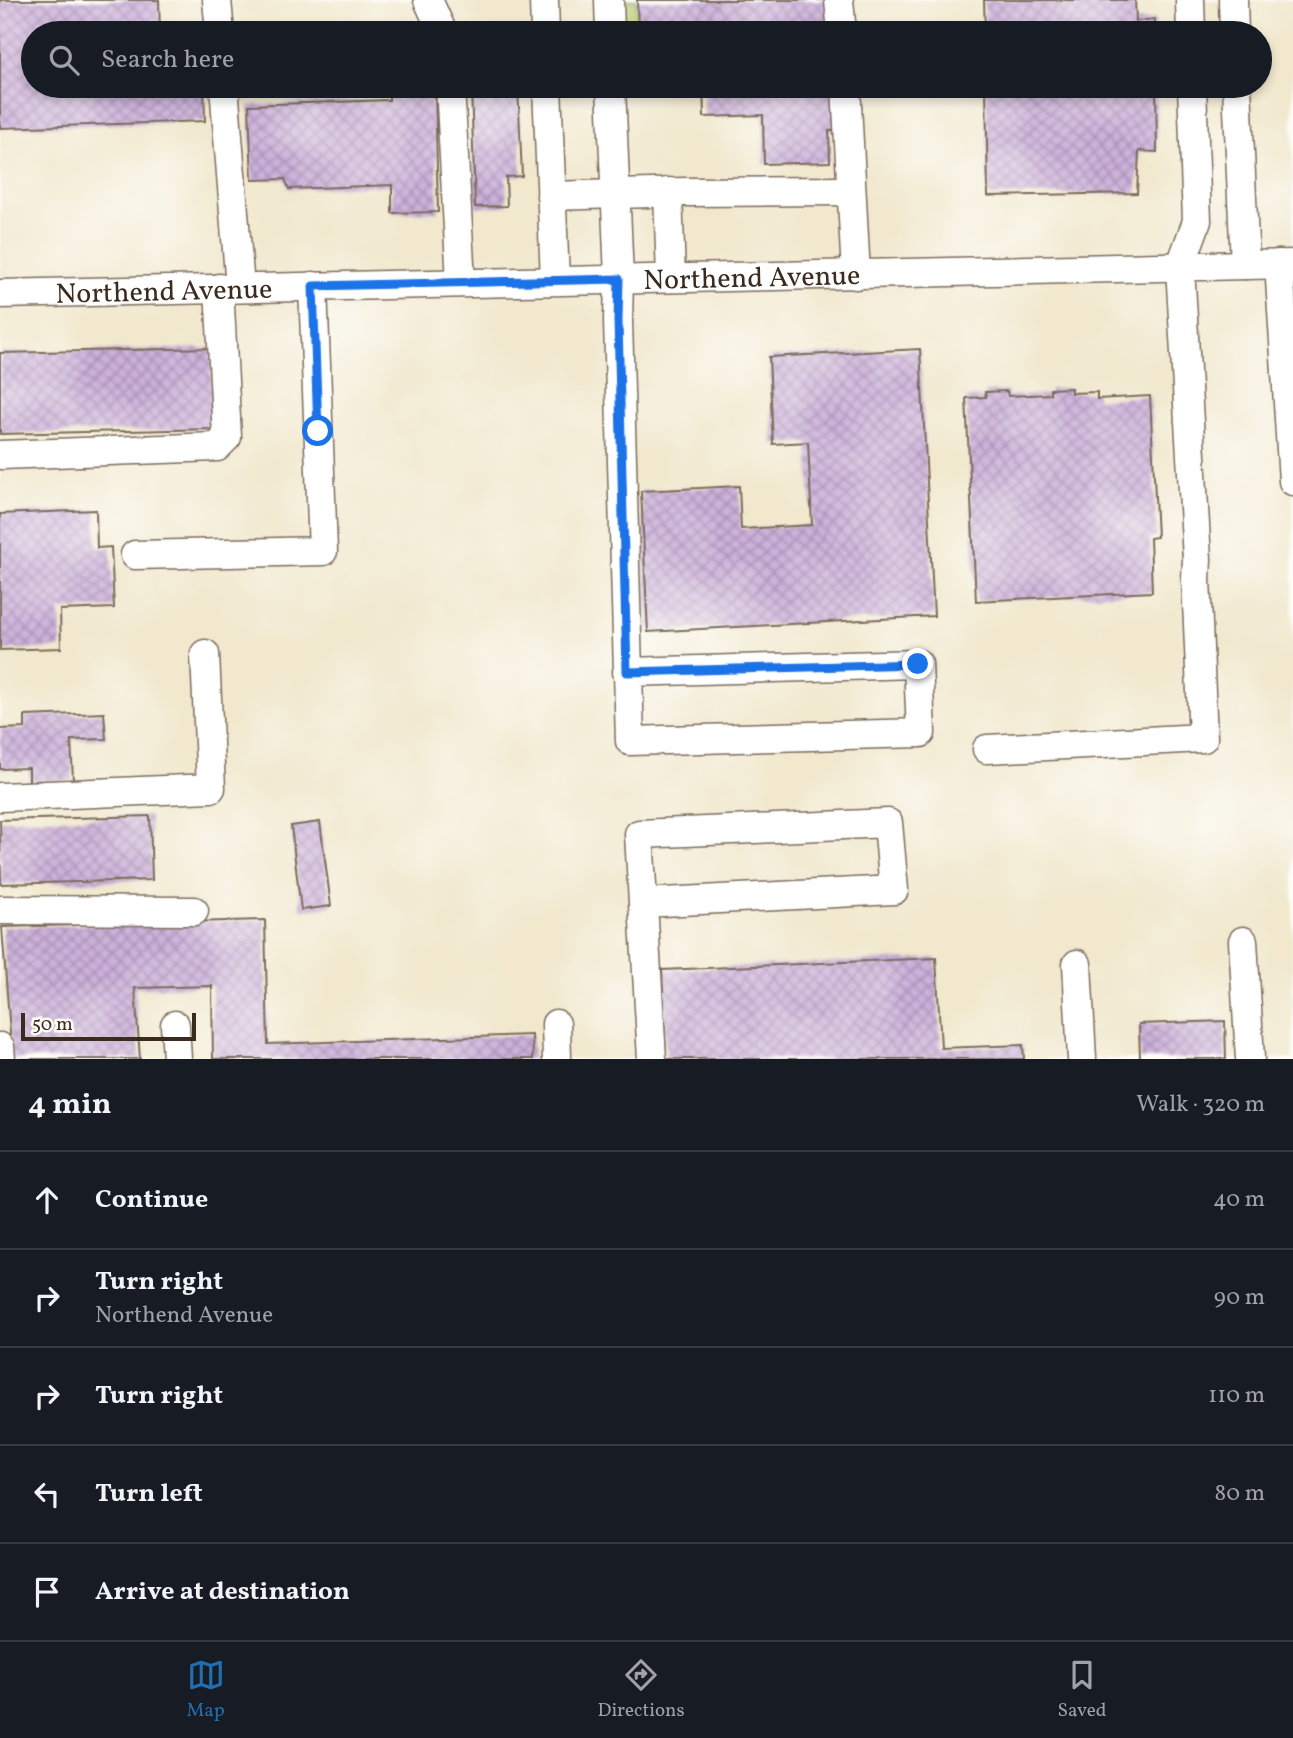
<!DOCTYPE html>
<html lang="en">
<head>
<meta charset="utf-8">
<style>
	:root { --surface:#171b24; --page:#20242c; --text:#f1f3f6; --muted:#9ea1a6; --line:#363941; --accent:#1f6fb2 }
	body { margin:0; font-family:Vollkorn,serif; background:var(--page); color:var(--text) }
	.scale { position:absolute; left:21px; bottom:18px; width:175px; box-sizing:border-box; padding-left:7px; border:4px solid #3b2a1e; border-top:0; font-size:19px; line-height:24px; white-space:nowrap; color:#3b2a1e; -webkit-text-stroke:5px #fdfcf7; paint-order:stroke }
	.stop { position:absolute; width:21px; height:21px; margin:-16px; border:5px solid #1a73e8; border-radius:50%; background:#fff }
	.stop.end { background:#1a73e8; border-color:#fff; box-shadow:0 2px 7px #0008 }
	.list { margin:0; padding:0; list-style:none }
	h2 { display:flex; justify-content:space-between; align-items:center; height:91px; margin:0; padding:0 28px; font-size:30px }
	h2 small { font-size:23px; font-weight:400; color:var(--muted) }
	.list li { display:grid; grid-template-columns:46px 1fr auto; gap:21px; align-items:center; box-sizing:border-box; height:98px; padding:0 28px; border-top:2px solid var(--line) }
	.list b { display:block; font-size:26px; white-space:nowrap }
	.list p { margin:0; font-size:23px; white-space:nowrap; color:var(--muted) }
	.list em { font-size:23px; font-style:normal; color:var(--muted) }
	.icon { flex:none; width:38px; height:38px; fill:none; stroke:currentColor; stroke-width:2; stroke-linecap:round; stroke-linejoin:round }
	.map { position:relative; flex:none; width:1293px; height:1059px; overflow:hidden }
	.search { position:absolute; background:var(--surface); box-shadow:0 4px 10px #0003; left:21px; right:21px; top:21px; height:77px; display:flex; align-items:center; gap:18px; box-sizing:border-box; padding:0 24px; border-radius:38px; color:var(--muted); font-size:26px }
	.sheet { height:581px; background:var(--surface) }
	nav { display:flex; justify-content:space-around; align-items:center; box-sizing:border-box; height:98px; border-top:2px solid var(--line); background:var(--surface); font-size:19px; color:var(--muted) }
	nav a { display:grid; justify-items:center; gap:4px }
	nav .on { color:var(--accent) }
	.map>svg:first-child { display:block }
	.grass { fill:#b4c96e; stroke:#787a46; stroke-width:2 }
	.building { fill:url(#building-cross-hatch) }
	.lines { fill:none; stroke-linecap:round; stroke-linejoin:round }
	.minor-casing { stroke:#7b6c5c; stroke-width:31 }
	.minor { stroke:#fff; stroke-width:28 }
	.route { stroke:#1a73e8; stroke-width:9 }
	.labels { text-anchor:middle; stroke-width:5; stroke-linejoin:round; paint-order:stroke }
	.street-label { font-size:28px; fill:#3b2a1e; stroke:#fdfcf7 }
</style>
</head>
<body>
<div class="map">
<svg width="1293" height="1059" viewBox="0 0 1293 1059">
	<defs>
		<pattern id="building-cross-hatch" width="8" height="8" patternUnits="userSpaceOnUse" patternTransform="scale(1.75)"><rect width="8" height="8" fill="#ccb1db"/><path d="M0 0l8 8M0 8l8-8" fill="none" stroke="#a790b1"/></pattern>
	</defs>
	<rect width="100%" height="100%" fill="#fdfcf7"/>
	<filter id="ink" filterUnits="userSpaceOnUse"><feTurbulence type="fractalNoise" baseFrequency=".0143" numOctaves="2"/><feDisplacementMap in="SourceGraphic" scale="14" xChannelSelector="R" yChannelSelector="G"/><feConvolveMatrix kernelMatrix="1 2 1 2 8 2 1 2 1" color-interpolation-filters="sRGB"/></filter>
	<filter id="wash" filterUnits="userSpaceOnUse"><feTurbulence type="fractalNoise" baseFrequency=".00686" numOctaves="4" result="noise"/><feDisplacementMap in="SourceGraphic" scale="28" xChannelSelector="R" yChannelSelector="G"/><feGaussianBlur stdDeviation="1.57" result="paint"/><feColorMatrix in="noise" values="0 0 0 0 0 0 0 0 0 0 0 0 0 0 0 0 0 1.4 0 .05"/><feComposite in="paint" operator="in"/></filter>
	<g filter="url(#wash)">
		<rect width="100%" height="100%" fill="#f1e8ce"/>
		<path class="grass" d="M 622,0 L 637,0 L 638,33 L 623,33 Z"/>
		<g id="blocks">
			<path class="building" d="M 0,0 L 159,0 L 160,33 L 33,33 L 33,86 L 204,86 L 205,121 L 0,128 Z
				M 637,0 L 833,0 L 835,33 L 638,33 Z
				M 984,0 L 1135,0 L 1136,21 L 1155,19 L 1155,33 L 985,33 Z
				M 389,86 L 435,86 L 438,212 L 392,213 L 392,185 L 289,189 L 285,179 L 252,180 L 249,105 L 389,100 Z
				M 471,86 L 518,86 L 522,176 L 506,177 L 507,206 L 475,207 Z
				M 703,86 L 836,86 L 838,130 L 829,131 L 830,162 L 764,164 L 763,115 L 704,117 Z
				M 986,86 L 1156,86 L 1157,152 L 1139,151 L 1137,193 L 988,196 Z
				M 211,348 L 213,429 L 0,434 L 0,353 Z
				M 920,349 L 934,616 L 648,632 L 641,491 L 739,486 L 741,529 L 812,525 L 808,442 L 773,444 L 769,357 Z
				M 1071,388 L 1071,393 L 1097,392 L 1097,399 L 1150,396 L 1157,537 L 1150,538 L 1152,592 L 976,601 L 966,398 L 986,397 L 985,392 L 1007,391 L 1008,396 L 1050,394 L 1050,389 Z
				M 96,510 L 97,548 L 111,547 L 114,608 L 60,610 L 61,648 L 0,650 L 0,514 Z
				M 104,713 L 106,739 L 71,740 L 73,780 L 29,782 L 29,768 L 0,769 L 0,729 L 25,728 L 25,716 Z
				M 150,816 L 152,880 L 1,884 L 0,820 Z
				M 320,822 L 331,906 L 301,910 L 291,826 Z
				M 265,920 L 268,1044 L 532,1035 L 533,1059 L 213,1059 L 212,986 L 135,988 L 140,1059 L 12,1059 L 2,927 Z
				M 936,958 L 941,1048 L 1023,1045 L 1024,1059 L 666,1059 L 662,970 Z
				M 1225,1021 L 1226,1059 L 1140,1059 L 1139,1024 Z"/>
		</g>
	</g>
	<g filter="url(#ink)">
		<use href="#blocks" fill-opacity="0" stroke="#7b6c5c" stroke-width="2"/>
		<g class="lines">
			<g class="minor-casing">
				<g id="minor">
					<path d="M 217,0 L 220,33"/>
					<path d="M 428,0 L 443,33"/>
					<path d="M 544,0 L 545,33"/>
					<path d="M 609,0 L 610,33"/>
					<path d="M 839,0 L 842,33"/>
					<path d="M 1190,0 L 1191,33"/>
					<path d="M 1233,0 L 1234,33"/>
					<path d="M 224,86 L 240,288"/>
					<path d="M 450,86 L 461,282"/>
					<path d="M 547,86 L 555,280"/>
					<path d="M 611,86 L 619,279 L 618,321 L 630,741 L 921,733 L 918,664 L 627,672"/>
					<path d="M 846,86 L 856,275"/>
					<path d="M 1237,86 L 1245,265"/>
					<path d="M 668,192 L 671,278"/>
					<path d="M 551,196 L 685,192 L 851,191"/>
					<path d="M 1279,264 L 1293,481"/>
					<path id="s1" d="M 0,294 L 1293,264"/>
					<path d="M 0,455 L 217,447 L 227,437 L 219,288"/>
					<path d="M 135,555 L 323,551 L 313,286"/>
					<path d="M 987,749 L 1203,738 L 1196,579 L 1197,559 L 1180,267 L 1197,221 L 1192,86"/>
					<path d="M 0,797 L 211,788 L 205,654"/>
					<path d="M 644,903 L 894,890 L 888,823 L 639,834 L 652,1059"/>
					<path d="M 0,910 L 194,911"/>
					<path d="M 1243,941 L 1250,1059"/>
					<path d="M 1077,964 L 1082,1059"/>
					<path d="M 556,1024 L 557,1059"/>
					<path d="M 175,1025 L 177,1059"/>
					<path d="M 0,1047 L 1,1059"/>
				</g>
			</g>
			<use href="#minor" class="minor"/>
		</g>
	</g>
	<g class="lines" filter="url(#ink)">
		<path class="route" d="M 318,431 L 313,286 L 619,279 L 618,321 L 627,672 L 918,664"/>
	</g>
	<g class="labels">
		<g class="street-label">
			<text dy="10" stroke="none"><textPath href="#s1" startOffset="752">Northend Avenue</textPath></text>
			<text dy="10" stroke="none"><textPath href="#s1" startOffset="164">Northend Avenue</textPath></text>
		</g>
	</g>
</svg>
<div class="scale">50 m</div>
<div class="stop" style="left:318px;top:431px"></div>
<div class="stop end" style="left:918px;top:664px"></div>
<div class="search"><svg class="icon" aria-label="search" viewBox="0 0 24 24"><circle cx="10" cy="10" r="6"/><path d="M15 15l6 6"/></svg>Search here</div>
</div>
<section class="sheet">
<h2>4 min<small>Walk · 320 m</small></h2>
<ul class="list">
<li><svg class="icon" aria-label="ahead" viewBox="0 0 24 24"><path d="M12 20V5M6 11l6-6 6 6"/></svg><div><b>Continue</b></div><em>40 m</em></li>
<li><svg class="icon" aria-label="right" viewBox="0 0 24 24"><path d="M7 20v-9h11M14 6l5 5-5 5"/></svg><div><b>Turn right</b><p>Northend Avenue</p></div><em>90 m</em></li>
<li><svg class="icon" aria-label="right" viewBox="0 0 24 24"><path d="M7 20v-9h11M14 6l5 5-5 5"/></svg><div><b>Turn right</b></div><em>110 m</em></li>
<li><svg class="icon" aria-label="left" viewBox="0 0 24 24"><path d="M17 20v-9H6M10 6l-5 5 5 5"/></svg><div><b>Turn left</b></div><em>80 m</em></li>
<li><svg class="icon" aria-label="arrive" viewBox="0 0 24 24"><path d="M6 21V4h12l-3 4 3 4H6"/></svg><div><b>Arrive at destination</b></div></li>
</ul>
</section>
<nav>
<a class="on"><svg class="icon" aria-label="map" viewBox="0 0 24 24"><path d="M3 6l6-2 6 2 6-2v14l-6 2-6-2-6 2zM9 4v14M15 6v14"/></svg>Map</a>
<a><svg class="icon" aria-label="directions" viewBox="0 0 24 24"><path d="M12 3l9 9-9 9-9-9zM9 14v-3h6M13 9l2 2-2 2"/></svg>Directions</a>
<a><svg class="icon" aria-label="saved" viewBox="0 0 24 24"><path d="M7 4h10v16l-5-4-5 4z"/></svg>Saved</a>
</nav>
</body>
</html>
